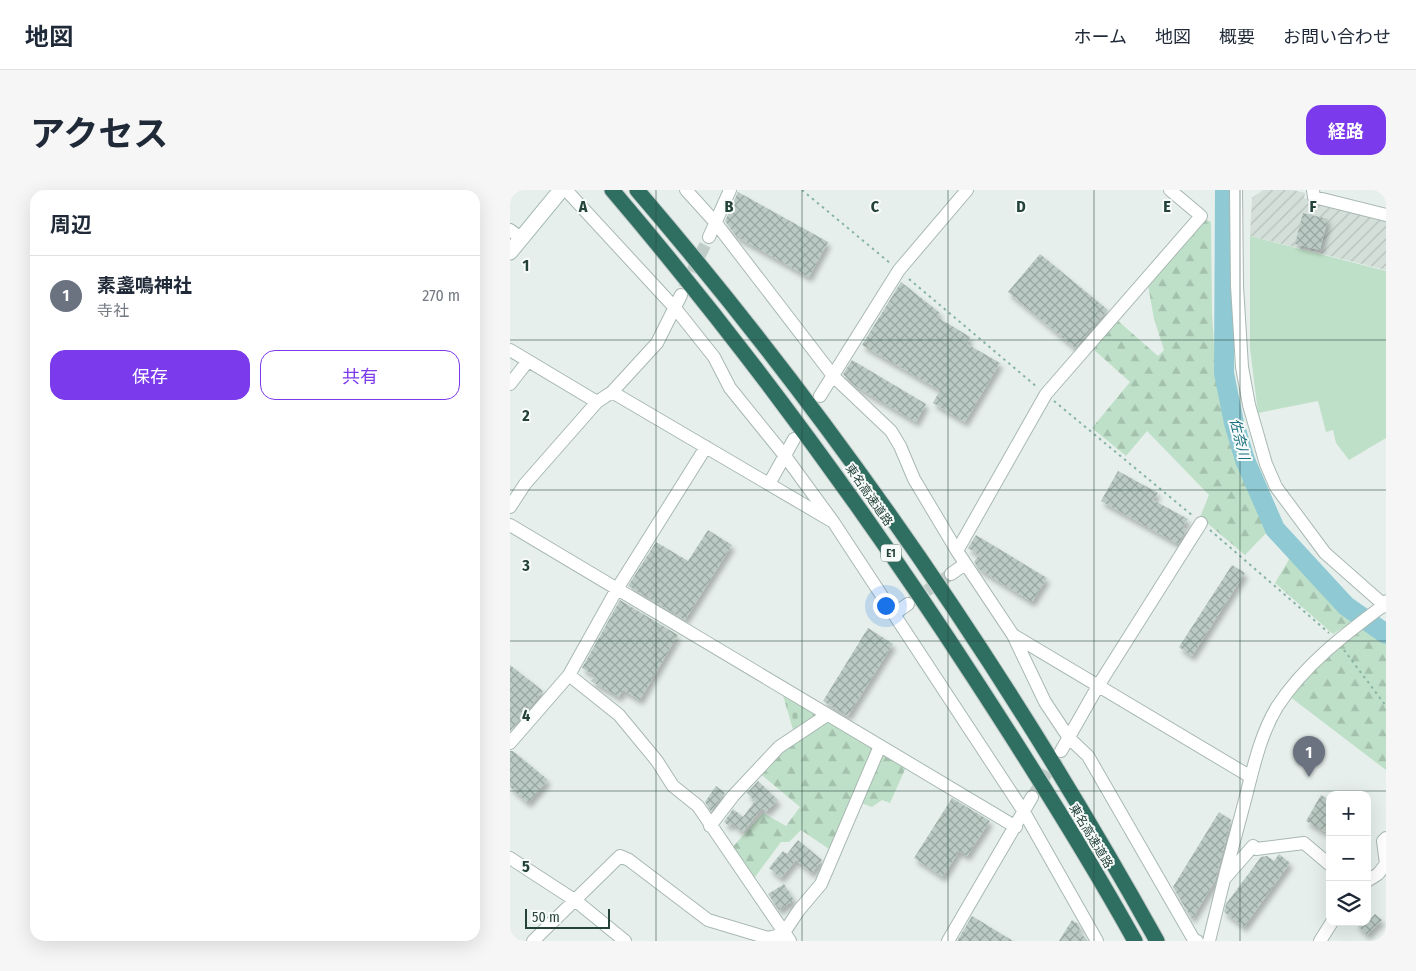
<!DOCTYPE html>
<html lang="ja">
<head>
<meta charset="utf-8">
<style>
	:root { --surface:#fff; --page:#f6f6f7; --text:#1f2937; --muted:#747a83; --line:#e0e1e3; --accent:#7c3aed }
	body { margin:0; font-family:"Fira Sans Condensed","Noto Sans JP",sans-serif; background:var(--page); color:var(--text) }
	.controls { position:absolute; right:15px; bottom:15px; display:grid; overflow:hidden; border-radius:10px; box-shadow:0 5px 20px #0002 }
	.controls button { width:45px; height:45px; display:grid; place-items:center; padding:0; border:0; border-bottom:1px solid var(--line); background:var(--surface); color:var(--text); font:25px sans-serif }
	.scale { position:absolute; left:15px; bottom:12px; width:85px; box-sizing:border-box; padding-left:5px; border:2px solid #24423a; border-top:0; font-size:14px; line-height:18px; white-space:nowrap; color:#24423a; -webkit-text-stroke:4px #f7fbf9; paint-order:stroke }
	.you { position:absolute; left:375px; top:415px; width:18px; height:18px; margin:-12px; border:4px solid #fff; border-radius:50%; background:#1a73e8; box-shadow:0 0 0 8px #1a73e833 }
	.badge { display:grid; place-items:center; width:32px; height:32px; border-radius:50%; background:var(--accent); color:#fff; font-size:16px; font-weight:700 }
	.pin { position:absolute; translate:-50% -41px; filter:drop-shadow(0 1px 2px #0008) }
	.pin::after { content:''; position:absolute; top:26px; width:18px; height:15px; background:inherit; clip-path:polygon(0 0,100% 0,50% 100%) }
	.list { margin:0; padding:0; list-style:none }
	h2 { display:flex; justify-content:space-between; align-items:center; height:65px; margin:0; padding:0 20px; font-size:21px }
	h2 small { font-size:16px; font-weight:400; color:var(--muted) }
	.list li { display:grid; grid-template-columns:32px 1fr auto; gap:15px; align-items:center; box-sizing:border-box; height:80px; padding:0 20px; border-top:1px solid var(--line) }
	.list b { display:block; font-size:19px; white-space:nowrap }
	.list p { margin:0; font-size:16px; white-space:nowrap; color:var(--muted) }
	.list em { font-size:16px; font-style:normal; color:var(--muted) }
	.actions { display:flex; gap:10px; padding:15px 20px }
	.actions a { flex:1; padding:11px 0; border:1px solid var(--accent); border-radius:15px; text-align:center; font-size:18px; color:var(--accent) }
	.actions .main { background:var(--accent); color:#fff }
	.icon { flex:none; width:28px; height:28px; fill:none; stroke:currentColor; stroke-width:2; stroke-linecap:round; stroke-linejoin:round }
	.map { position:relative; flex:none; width:876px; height:751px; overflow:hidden; border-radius:15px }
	header { display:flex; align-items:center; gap:30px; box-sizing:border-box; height:70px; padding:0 25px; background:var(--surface); border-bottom:1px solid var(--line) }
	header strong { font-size:24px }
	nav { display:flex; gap:28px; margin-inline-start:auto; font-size:18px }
	.intro { display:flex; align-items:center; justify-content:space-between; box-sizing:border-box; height:120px; padding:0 30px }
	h1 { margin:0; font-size:35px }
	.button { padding:12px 22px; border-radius:15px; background:var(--accent); color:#fff; font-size:18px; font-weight:700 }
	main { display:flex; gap:30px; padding:0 30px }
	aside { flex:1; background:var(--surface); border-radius:15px; box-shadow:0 5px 20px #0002 }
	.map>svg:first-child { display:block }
	.industrial { fill:url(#industrial-furrows) }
	.forest { fill:url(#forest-firs) }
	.cemetery { fill:url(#cemetery-stones) }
	.garden { fill:#bfe0c8 }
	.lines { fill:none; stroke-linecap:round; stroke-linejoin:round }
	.river { stroke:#8ec9d4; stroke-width:20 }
	.building { fill:url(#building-cross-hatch); filter:url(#shadow) }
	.street-tunnel { stroke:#bfccc8; stroke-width:12; stroke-dasharray:12 6; stroke-linecap:butt }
	.street-casing { stroke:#a8b8b2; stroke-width:14 }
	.secondary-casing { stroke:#a4bbb3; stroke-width:17 }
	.highway-casing { stroke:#c2cac8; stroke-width:17 }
	.path { stroke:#86b3a5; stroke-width:2; stroke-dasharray:2.5 4; stroke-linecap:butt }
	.street { stroke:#fff; stroke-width:12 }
	.secondary { stroke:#fff; stroke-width:15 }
	.highway { stroke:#2f6f62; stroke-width:15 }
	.grid { fill:none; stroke:#24423a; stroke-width:1; stroke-opacity:0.55 }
	.labels { text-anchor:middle; stroke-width:4; stroke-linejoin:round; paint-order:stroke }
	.shield { fill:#f7fbf9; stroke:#637a73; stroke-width:1 }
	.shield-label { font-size:11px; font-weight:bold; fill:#24423a }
	.street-label { font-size:12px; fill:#24423a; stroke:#f7fbf9 }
	.water-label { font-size:14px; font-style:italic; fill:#1c6f80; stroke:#f7fbf9 }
	.grid-label { font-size:16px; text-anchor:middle; font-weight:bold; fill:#24423a; stroke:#f7fbf9; stroke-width:4; stroke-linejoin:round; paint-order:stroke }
</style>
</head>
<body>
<header>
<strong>地図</strong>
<nav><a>ホーム</a><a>地図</a><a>概要</a><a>お問い合わせ</a></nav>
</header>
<div class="intro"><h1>アクセス</h1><a class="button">経路</a></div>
<main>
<aside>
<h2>周辺<small></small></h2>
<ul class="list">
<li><span class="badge" style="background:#6b7280">1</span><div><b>素盞鳴神社</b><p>寺社</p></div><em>270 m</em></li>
</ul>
<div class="actions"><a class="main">保存</a><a>共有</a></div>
</aside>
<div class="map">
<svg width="876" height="751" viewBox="0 0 876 751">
	<defs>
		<pattern id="industrial-furrows" width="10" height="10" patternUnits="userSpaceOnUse" patternTransform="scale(1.25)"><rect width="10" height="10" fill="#d4dfda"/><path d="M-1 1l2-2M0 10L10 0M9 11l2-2" fill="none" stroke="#b6c1bc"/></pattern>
		<pattern id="forest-firs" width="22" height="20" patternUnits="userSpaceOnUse" patternTransform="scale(1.25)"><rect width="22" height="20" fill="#bfe0c8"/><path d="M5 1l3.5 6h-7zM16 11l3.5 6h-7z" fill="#a4c1ad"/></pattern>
		<pattern id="cemetery-stones" width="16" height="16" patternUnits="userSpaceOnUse" patternTransform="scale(1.25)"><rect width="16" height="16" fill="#bfe0c8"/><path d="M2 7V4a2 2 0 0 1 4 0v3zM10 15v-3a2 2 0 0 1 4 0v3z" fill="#a4c1ad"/></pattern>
		<pattern id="building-cross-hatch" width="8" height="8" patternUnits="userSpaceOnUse" patternTransform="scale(1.25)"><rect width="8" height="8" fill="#bbcac4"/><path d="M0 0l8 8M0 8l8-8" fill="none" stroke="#98a6a0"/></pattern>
		<filter id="shadow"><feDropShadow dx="3" dy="5" stdDeviation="2.5" flood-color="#0004"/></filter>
	</defs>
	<rect width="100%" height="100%" fill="#e6efeb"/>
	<path class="industrial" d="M 753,0 L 783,0 L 795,3 L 794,8 L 876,29 L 876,80 L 740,46 L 742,8 Z"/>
	<path class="forest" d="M 694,28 L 701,32 L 702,124 L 706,186 L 717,231 L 731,277 L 761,338 L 735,365 L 690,327 L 699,305 L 637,241 L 616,266 L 582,238 L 620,192 L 582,158 L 607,130 L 648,166 L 654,160 L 644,129 L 638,95 Z
		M 781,366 L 845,430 L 823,444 L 765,393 Z
		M 855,437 L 876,454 L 876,580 L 779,506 L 829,452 Z
		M 316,528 L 366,557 L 322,661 L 291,640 L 279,652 L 271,652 L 242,691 L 220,660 L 253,623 L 276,636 L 290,617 L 248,582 L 271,558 Z
		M 372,560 L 397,575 L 380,613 L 372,610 L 362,617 L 351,613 Z"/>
	<path class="cemetery" d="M 272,502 L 312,526 L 284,543 Z"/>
	<path class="garden" d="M 740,46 L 876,81 L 876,248 L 839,270 L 826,253 L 823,240 L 816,242 L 808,211 L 748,223 L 740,158 Z"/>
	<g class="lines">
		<path class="river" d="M 715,0 L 714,183 L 724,233 L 735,270 L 765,339 L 836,416 L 876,444"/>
	</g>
	<path class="building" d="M 228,2 L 318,52 L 299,87 L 227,47 L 215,31 Z
		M 793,23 L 818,29 L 810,60 L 785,54 Z
		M 530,64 L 598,120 L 565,158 L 498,102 Z
		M 391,92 L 430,123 L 427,127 L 460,147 L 457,154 L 490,173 L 455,232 L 423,213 L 430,200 L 352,155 Z
		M 342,170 L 416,214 L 406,232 L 345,196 L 333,184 Z
		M 608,281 L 648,303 L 643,310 L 678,329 L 673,337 L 677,340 L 668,354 L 591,311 Z
		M 198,340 L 222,355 L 175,430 L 118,396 L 146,352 L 178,371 Z
		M 466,345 L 537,388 L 522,412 L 469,379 L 464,372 L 469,365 L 458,358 Z
		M 722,375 L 735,383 L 682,466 L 669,457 Z
		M 110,410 L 168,445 L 130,510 L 113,500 L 109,507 L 81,491 L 85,486 L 72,478 Z
		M 358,438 L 383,454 L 338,526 L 313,511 Z
		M 0,475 L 33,501 L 0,541 Z
		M 0,561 L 3,561 L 38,590 L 18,613 L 0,597 Z
		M 248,591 L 268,610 L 256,622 L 252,618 L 233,642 L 222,633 L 219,636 L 214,632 L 223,619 L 233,627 L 245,611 L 237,603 Z
		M 206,596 L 215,603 L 201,621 L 195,612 Z
		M 811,605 L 820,610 L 820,634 L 815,642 L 796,631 Z
		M 442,608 L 480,631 L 457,666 L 449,661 L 433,687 L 404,668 Z
		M 709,622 L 721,630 L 705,691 L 682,729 L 663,697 Z
		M 288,650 L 312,670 L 302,683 L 286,670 L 271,688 L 259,678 L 273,661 L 277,664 Z
		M 769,664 L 780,673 L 734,737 L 714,722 L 716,714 L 751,667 L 757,666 L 764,671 Z
		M 274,694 L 284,710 L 269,720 L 258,704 Z
		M 865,724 L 872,730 L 857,745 L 844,732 L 857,732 Z
		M 462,726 L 503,751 L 447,751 Z
		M 562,730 L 568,734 L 570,738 L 569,741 L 578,751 L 549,751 Z"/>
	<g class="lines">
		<path class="street-tunnel" d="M 174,98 L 199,47
			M 402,411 L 441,384
			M 522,607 L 547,567"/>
		<g class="street-casing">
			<path id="street" d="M 56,0 L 165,118 L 204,167 L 220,198 L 275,266 L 324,333 L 514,622 L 587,751
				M 176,0 L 205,32 L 324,187 L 381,241 L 390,256 L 404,289 L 447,361 L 503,445 L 535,512 L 559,548 L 578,566 L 684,750 L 687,751
				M 803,0 L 804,7 L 876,25
				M 0,40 L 11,48
				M 199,47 L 220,0
				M 0,160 L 87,212
				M 0,194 L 18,171
				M 102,202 L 320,330
				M 310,206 L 389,80 L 457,0
				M 259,294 L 284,249
				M 0,317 L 15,294 L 87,212 L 102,202 L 147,153 L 171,105
				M 0,335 L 506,637
				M 447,361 L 536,204 L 691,26 L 660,0
				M 441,384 L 455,374
				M 384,424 L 398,414
				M 503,445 L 741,587
				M 59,485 L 109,525 L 147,571 L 163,596 L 188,616 L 280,751
				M 0,553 L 59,485 L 107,399 L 196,257
				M 551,561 L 588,496 L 691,333
				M 200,636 L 223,606 L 269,557 L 317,525
				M 0,668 L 66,711 L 115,751
				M 716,687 L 743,656 L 746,659 L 794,653 L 820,675
				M 857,691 L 868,684 L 876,674 L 873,651 L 876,648
				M 23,751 L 110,666 L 119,670 L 198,730 L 258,748 L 273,744
				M 272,751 L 273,744 L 289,720 L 311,694 L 370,556
				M 438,751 L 522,607
				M 699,751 C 710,704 722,657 735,610 C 743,579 750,545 767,517 C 794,475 835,444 874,415 L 815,363 L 766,297 L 756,274 L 739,215 L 732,177 L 727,96 L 726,0
				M 810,751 L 822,732"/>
		</g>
		<g class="secondary-casing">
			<path id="secondary" d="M 0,62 L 51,0
				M 874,415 L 876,413"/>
		</g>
		<g class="highway-casing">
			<path id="highway" d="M 102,0 C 234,155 353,317 464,488 C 520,574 575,661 625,751
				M 127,0 C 325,231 499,485 647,751"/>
		</g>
		<path class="path" d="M 292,0 L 380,73
			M 399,89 L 527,197
			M 544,211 L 683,326
			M 700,340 L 819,443
			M 834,460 L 876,516"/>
		<use href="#street" class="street"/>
		<use href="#secondary" class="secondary"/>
		<use href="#highway" class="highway"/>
	</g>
	<path class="grid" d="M 146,0 L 146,751M 292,0 L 292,751M 438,0 L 438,751M 584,0 L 584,751M 730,0 L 730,751M 0,150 L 876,150M 0,300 L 876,300M 0,451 L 876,451M 0,601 L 876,601"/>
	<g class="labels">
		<rect class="shield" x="371" y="354.5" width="20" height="17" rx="4"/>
		<g class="shield-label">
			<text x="381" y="367">E1</text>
		</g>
		<g class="street-label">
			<text transform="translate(359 305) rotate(55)" y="4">東名高速道路</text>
			<text transform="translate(581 646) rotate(59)" y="4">東名高速道路</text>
		</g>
		<g class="water-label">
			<text transform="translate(730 249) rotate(76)" y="5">佐奈川</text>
		</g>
	</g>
	<g class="grid-label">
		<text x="73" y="22">A</text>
		<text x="219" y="22">B</text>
		<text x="365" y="22">C</text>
		<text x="511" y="22">D</text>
		<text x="657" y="22">E</text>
		<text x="803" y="22">F</text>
		<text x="16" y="81">1</text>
		<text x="16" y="231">2</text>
		<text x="16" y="381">3</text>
		<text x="16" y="531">4</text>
		<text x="16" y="682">5</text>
	</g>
</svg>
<div class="controls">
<button>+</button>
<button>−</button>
<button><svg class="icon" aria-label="layers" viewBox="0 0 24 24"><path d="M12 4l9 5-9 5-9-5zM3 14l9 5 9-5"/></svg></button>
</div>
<div class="scale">50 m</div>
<div class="you"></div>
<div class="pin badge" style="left:799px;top:587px;background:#6b7280">1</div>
</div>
</main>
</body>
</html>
